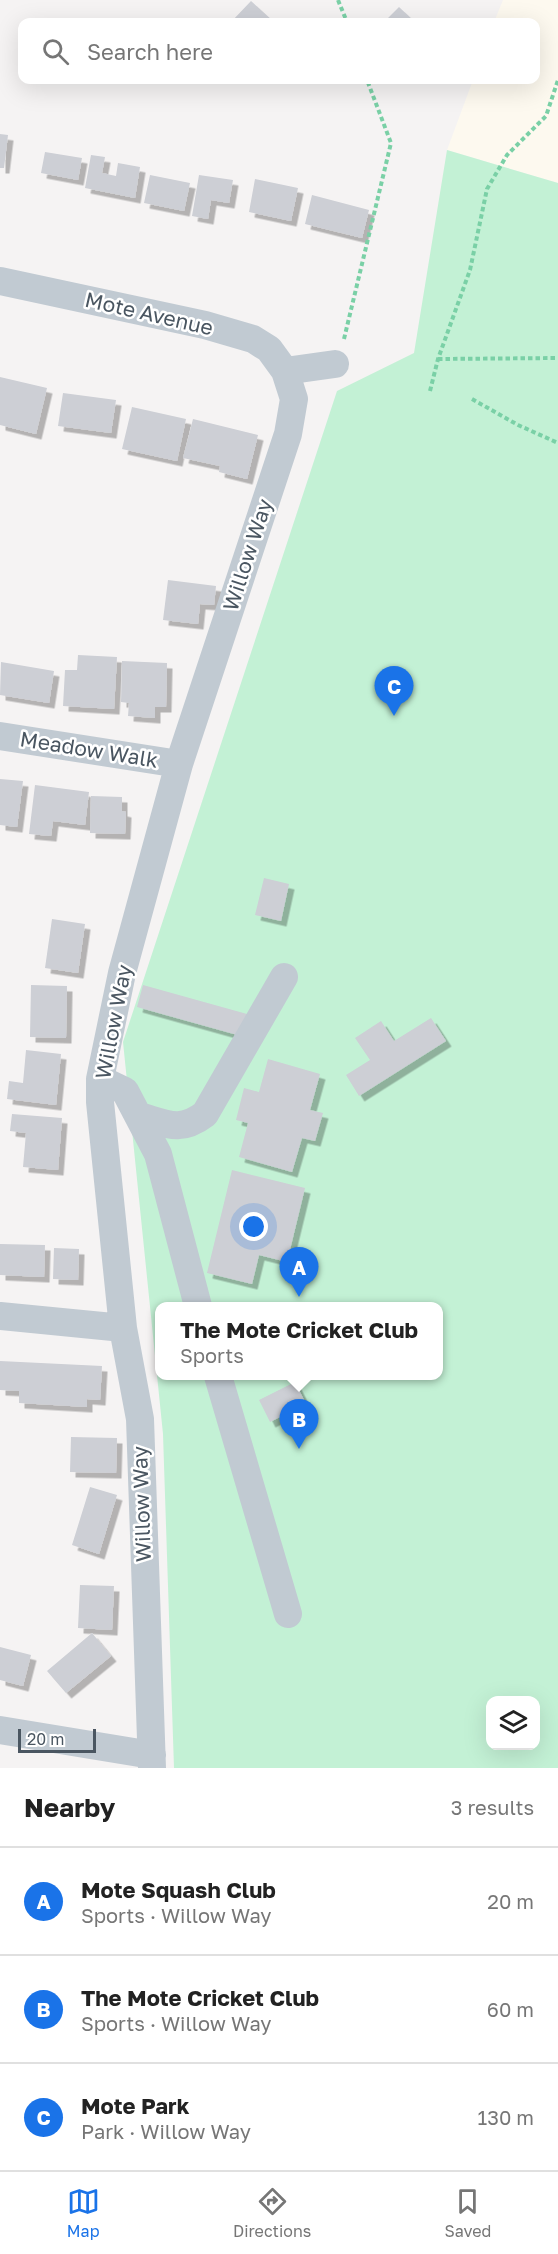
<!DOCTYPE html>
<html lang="en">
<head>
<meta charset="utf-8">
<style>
	:root { --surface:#fff; --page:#f6f6f6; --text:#222; --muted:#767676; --line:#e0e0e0; --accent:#1a73e8 }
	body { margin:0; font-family:"Golos Text",sans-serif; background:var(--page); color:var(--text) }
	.controls { position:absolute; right:18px; bottom:18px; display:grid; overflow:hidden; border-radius:12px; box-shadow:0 6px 24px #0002 }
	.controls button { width:54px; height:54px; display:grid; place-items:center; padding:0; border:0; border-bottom:2px solid var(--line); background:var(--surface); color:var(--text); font:30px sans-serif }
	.scale { position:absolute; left:18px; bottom:15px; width:78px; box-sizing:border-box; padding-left:6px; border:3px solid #4a5661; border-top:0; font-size:16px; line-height:21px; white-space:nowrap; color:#4a5661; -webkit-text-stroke:4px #fff; paint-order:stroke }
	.you { position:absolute; left:254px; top:1227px; width:21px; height:21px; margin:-15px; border:4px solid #fff; border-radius:50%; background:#1a73e8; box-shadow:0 0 0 9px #1a73e833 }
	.badge { display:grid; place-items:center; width:39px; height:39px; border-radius:50%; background:var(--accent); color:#fff; font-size:20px; font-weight:700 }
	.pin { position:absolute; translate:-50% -50px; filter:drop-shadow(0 2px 3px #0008) }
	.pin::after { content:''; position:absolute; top:32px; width:21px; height:18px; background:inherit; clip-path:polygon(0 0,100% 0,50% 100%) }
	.popup { position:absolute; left:155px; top:1302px; width:288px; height:78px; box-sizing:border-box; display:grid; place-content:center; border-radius:12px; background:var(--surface); filter:drop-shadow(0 2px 4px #0005); font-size:20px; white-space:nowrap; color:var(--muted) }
	.popup b { font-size:22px; color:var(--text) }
	.popup::after { content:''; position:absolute; left:50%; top:100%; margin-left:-12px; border:12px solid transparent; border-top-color:var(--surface) }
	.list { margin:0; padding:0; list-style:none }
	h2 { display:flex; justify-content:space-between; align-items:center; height:78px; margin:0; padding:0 24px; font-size:26px }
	h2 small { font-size:20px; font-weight:400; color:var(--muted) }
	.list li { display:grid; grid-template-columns:39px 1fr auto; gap:18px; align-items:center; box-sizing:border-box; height:108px; padding:0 24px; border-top:2px solid var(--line) }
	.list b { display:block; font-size:22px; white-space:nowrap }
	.list p { margin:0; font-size:20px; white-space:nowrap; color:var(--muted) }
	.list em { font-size:20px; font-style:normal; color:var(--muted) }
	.icon { flex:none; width:33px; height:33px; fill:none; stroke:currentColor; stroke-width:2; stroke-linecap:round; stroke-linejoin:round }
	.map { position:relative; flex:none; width:558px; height:1768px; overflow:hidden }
	.search { position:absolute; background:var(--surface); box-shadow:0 6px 24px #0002; left:18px; right:18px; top:18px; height:66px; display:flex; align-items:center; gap:15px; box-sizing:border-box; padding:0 21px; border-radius:12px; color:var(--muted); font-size:22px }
	.sheet { height:402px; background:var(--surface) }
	nav { display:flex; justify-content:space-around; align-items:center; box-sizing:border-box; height:84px; border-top:2px solid var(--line); background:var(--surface); font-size:16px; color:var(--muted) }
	nav a { display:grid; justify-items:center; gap:3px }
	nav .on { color:var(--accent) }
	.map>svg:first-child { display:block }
	.commercial { fill:#fdf9ef }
	.green { fill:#c3f1d5; fill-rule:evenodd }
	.building { fill:#cdcfd5; filter:url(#shadow) }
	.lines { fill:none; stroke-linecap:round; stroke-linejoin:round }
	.path { stroke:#7ad0a6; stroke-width:4; stroke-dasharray:4.5 3; stroke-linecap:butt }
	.minor { stroke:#c1cad2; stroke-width:28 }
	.labels { text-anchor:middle; stroke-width:5; stroke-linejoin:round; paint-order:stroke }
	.street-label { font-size:21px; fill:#4a5661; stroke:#fff }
</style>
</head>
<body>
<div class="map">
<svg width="558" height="1768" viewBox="0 0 558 1768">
	<defs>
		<filter id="shadow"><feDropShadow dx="5.5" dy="5.5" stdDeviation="0" flood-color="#0004"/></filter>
	</defs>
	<rect width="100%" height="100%" fill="#f5f3f3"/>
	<path class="commercial" d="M 503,0 L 558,0 L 558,183 L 447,150 L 473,80 L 536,80 L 536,22 L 494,22 Z"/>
	<path class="green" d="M 447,150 L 558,183 L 558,1768 L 174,1768 L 163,1434 L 123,1042 L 337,391 L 414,353 ZM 160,1306 L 439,1306 L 439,1376 L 160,1376 ZM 490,1700 L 536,1700 L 536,1746 L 490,1746 Z"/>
	<path class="building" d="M 251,1 L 274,22 L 231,22 Z
		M 399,7 L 415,22 L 384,22 Z
		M 0,134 L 8,135 L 4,168 L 0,168 Z
		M 45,152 L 82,158 L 78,180 L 41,173 Z
		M 91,155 L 105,157 L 102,173 L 116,176 L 118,163 L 140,167 L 135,198 L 85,188 Z
		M 150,175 L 190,183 L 184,211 L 144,203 Z
		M 199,175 L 233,180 L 229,203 L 211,200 L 208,219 L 192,216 Z
		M 255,179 L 298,188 L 291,221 L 249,212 Z
		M 312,195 L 369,210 L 362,238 L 305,224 Z
		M 0,377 L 47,388 L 36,434 L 0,425 Z
		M 63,393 L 116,400 L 111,433 L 58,426 Z
		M 132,407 L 186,419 L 177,461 L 122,449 Z
		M 193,419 L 258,435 L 247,479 L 219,472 L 220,466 L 183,458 Z
		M 168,580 L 216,586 L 214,605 L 200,604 L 198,624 L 163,620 Z
		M 78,655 L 117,657 L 114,709 L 63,706 L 65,670 L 77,670 Z
		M 122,661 L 167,663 L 166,707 L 155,707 L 155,718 L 128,716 L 129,703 L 121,702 Z
		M 1,662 L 54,671 L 49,703 L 0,695 Z
		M 0,779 L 23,781 L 17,827 L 0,825 Z
		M 35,785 L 89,792 L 85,825 L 53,821 L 51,836 L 29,834 Z
		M 91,796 L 122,797 L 122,811 L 126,812 L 125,834 L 90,833 Z
		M 264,878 L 289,884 L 281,921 L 255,915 Z
		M 52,919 L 85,924 L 78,973 L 45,968 Z
		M 31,985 L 67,986 L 66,1038 L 30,1037 Z
		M 143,985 L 247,1014 L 241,1036 L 137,1007 Z
		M 431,1018 L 446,1041 L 359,1096 L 346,1075 L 370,1060 L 355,1038 L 381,1021 L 394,1041 Z
		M 26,1050 L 61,1054 L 56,1105 L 7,1099 L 9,1081 L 23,1083 Z
		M 268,1059 L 320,1074 L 310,1110 L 323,1113 L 315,1141 L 302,1138 L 292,1172 L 239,1157 L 248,1123 L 236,1120 L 244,1088 L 259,1092 Z
		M 12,1114 L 62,1118 L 58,1170 L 23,1167 L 26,1133 L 10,1131 Z
		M 232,1170 L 305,1188 L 287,1262 L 259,1255 L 252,1284 L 207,1273 Z
		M 0,1244 L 45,1245 L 44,1277 L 0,1275 Z
		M 54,1248 L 79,1249 L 78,1280 L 53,1279 Z
		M 0,1361 L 102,1366 L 100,1400 L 87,1399 L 87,1407 L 19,1403 L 19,1391 L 0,1390 Z
		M 295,1382 L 306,1404 L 270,1422 L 259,1400 Z
		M 71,1437 L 117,1438 L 116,1473 L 70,1472 Z
		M 90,1487 L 117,1495 L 99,1554 L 72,1545 Z
		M 80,1585 L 114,1586 L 112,1630 L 78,1628 Z
		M 92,1633 L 111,1656 L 66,1693 L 47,1671 Z
		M 0,1647 L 31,1655 L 23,1686 L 0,1680 Z"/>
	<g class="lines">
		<path class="path" d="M 338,0 L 347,22
			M 344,339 L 391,143 L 367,80
			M 438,359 L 558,358
			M 430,391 L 438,359 L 470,270 L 487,189 L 507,155 L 546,116 L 558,80
			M 472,399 L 518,425 L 558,443"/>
		<path class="minor" d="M 0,281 L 205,325 L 253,339 L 269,349 L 285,371 L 294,399 L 288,434 L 179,764 L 122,973 L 100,1079 L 100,1102 L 123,1328 L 140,1419 L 152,1768
			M 285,371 L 335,364
			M 0,736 L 179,764
			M 100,1079 L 125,1091 L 158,1154 L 198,1306
			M 139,1116 C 167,1124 180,1133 205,1114 L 284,977
			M 0,1316 L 123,1328
			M 218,1376 L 288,1614
			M 0,1730 L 152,1755"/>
	</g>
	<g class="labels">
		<g class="street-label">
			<text transform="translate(149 314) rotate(13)" y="7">Mote Avenue</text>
			<text transform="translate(248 555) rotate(-72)" y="7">Willow Way</text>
			<text transform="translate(89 750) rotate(9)" y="7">Meadow Walk</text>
			<text transform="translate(114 1022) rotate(-79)" y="7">Willow Way</text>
			<text transform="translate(142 1504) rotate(-92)" y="7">Willow Way</text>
		</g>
	</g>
</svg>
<div class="controls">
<button><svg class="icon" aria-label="layers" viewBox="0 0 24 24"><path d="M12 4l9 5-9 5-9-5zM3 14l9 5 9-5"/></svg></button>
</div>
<div class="scale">20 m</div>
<div class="you"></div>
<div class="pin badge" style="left:299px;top:1297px">A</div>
<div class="pin badge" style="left:299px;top:1449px">B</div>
<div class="popup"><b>The Mote Cricket Club</b>Sports</div>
<div class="pin badge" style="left:394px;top:716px">C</div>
<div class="search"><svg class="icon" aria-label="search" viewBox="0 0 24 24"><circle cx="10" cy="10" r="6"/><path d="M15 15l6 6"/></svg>Search here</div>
</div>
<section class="sheet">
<h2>Nearby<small>3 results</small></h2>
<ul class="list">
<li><span class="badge">A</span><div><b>Mote Squash Club</b><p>Sports · Willow Way</p></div><em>20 m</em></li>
<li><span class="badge">B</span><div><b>The Mote Cricket Club</b><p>Sports · Willow Way</p></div><em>60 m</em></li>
<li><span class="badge">C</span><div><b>Mote Park</b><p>Park · Willow Way</p></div><em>130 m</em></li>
</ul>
</section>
<nav>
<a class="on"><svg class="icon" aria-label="map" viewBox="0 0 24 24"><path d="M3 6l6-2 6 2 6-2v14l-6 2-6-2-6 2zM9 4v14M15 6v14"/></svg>Map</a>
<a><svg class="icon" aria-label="directions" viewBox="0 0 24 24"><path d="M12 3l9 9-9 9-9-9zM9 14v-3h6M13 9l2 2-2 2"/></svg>Directions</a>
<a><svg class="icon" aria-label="saved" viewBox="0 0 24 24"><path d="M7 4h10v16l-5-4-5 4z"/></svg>Saved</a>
</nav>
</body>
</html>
